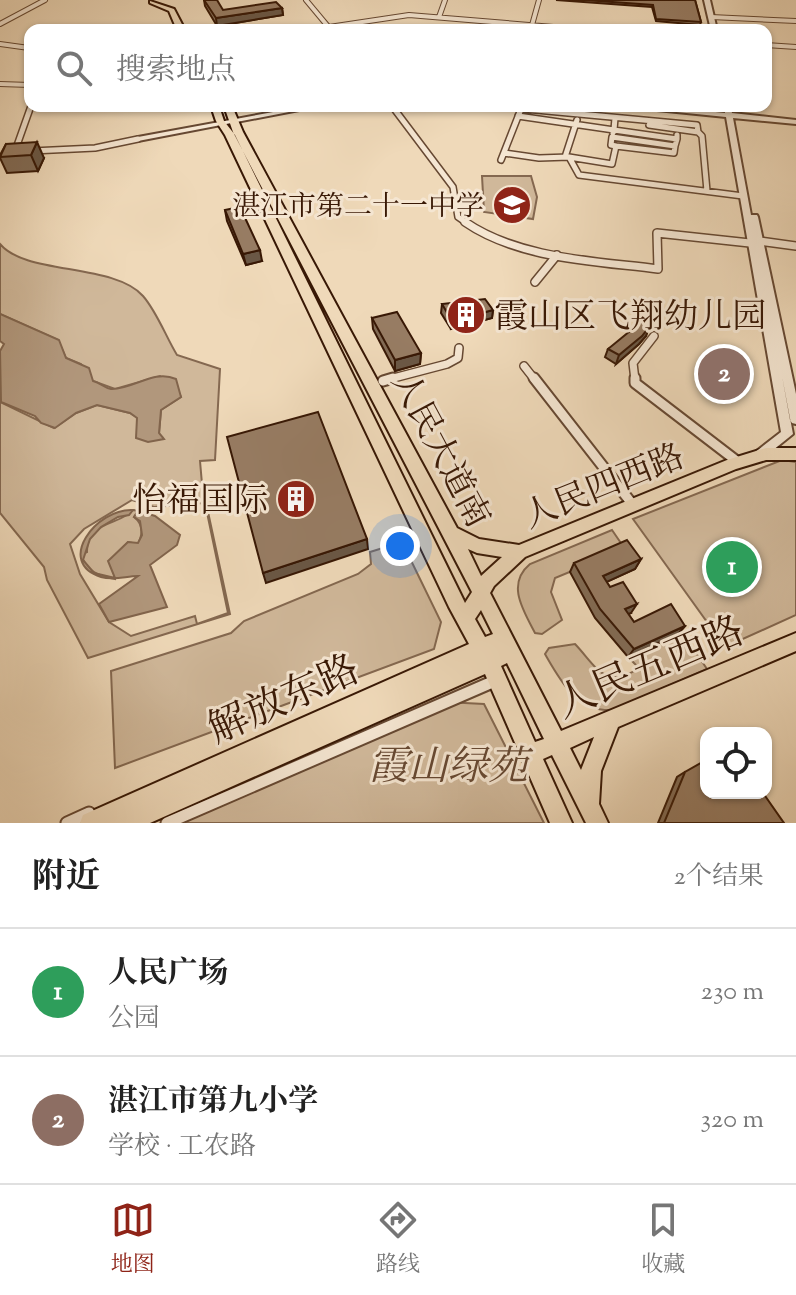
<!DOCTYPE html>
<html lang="zh">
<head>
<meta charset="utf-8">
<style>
	:root { --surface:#fff; --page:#f2f2f2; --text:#222; --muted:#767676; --line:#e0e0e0; --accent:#8f2418 }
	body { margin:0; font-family:"Sorts Mill Goudy","Noto Serif SC",serif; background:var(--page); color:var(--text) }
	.controls { position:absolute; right:24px; bottom:24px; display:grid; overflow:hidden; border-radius:16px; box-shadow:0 2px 6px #0004 }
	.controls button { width:72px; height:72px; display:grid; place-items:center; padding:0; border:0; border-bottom:2px solid var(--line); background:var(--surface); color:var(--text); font:40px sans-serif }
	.you { position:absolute; left:400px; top:546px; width:28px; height:28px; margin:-20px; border:6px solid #fff; border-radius:50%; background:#1a73e8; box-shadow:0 0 0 12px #1a73e833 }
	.badge { display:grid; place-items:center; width:52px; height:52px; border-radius:50%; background:var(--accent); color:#fff; font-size:26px; font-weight:700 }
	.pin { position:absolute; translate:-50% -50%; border:4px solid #fff; box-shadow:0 2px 8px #0006 }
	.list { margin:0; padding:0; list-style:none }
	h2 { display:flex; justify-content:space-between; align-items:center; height:104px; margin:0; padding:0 32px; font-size:34px }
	h2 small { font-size:26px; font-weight:400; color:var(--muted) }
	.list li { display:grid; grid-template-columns:52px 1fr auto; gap:24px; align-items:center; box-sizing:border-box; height:128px; padding:0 32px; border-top:2px solid var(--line) }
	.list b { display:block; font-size:30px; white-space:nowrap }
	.list p { margin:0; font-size:26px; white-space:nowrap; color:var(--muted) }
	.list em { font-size:26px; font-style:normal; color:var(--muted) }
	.icon { flex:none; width:44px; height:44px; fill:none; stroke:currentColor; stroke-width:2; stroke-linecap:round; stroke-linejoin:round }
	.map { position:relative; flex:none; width:796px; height:823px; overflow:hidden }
	.search { position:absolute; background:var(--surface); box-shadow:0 2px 6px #0004; left:24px; right:24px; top:24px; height:88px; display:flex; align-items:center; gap:20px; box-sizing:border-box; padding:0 28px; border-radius:16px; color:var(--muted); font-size:30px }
	.sheet { height:360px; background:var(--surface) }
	nav { display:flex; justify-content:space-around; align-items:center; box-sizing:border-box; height:112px; border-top:2px solid var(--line); background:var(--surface); font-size:22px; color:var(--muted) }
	nav a { display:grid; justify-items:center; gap:4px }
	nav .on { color:var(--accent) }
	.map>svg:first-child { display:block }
	.green { fill:#d0b89a; stroke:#846850; stroke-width:2; fill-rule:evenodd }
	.water { fill:#b1977c; stroke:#81644c; stroke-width:2 }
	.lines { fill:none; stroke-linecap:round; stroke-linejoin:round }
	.minor-far4-casing { stroke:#664832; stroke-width:6 }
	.minor-far3-casing { stroke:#664832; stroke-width:8 }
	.minor-far2-casing { stroke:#664832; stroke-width:10 }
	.minor-far1-casing { stroke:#664832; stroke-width:13 }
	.minor-casing { stroke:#664832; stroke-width:15 }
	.tertiary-casing { stroke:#664832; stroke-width:4 }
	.primary-casing { stroke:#381805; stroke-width:4 }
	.minor-far4 { stroke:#f5e6d2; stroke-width:4 }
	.minor-far3 { stroke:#f5e6d2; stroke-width:5 }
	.minor-far2 { stroke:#f5e6d2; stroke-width:7 }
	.minor-far1 { stroke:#f5e6d2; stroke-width:9 }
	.minor { stroke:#f5e6d2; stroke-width:11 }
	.tertiary { fill:#f5e6d2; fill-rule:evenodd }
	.primary { fill:#efd9b9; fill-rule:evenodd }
	.wall { fill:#826b55; stroke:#381805; stroke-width:2 }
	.shaded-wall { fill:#6a5745; stroke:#381805; stroke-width:2 }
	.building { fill:#977c63; stroke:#381805; stroke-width:2 }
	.labels { text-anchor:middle; stroke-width:6; stroke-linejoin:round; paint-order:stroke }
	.far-poi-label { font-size:28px; fill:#381805; stroke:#f5e6d2; text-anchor:end }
	.poi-label { font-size:34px; fill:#381805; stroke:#f5e6d2; text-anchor:start }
	.street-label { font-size:34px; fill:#381805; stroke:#f5e6d2 }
	.near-street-label { font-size:40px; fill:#381805; stroke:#f5e6d2 }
	.near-park-label { font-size:40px; font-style:italic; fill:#664832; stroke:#f5e6d2 }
</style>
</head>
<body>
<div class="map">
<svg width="796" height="823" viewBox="0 0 796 823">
	<rect width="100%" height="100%" fill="#efd9b9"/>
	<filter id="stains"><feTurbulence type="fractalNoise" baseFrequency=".0025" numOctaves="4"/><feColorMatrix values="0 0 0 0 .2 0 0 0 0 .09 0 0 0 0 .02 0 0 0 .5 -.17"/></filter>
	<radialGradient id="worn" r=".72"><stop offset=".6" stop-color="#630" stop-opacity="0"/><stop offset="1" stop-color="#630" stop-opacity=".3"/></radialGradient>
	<path class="green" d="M 482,176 L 531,176 L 537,197 L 533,219 L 484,212 Z
		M 0,244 C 25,275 114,263 143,296 C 157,312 166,337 177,355 L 220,369 L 215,460 L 200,461 L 202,484 L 230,614 L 88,658 L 47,580 L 44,567 L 0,513 L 0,402 L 54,428 L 76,413 L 97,405 L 130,413 L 138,418 L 138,428 L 163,438 L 159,434 L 161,410 L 181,397 L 177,389 L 160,376 L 115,389 L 93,381 L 81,364 L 66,358 L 58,340 L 0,314 ZM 132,500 L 154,507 L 205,503 L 228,613 L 197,624 L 195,616 L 131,636 L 109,622 L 80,574 L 70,544 L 84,529 Z
		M 782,460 L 796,462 L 796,615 L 725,647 L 633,519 Z
		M 133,510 L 138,511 L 134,517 C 143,524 143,534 138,544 L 128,542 L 116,554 L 115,579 C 101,577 83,570 82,554 L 87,552 C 86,521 121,525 133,510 Z
		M 612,530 L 625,549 L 555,578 L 551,592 L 562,620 L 542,634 L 535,633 C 523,610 506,584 530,564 Z
		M 402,542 L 441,622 L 434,649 L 115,768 L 111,671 L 231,633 L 244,621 L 358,574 L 371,564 L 370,552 Z
		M 682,632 L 707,669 L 613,710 C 577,712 561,682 545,654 L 549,648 L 575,644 C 596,666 605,691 639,668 L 628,657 Z
		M 445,702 L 484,704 L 544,823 L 173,823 Z"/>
	<path class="water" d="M 0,314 L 59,340 L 66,358 L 89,368 L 93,381 C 101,383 104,388 111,389 C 133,390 153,369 176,379 L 181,397 L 161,410 L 159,433 L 164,439 L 148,442 L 136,438 L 137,418 L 130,413 L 97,405 L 76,413 L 55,428 L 41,423 L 35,416 L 1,402 L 0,351 L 4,344 L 0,341 Z
		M 133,510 L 129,515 L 118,517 L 101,527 L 90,539 L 83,560 L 94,573 L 115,578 L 108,561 L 128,542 L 138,543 L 142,535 L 140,521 L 134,517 L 138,511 L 155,516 L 180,535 L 177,545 L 150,565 L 167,607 L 109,622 L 99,604 L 138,576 C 126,576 114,581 101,577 C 55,563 96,508 133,510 Z"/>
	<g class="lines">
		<g class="minor-far4-casing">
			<path id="minor-far4" d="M 306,0 L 331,30
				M 439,17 L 445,0
				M 711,17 L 796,21
				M 0,24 L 45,0
				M 532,25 L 539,0
				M 329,27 L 409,15 L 590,30
				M 0,44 L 29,48 L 30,52
				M 766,45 L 796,47
				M 0,84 L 30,85"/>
		</g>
		<g class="minor-far3-casing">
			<path id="minor-far3" d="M 392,106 L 453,187 L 458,217 L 468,224
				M 537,106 L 536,110 L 697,125 L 698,132 L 649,125
				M 518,116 L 614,130 L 615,118
				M 698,132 L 702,136 L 707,191
				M 613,133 L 614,130 L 677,139 L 677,135
				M 616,146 L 674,153 L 675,146
				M 15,151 L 31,106
				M 32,151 L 95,148 L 138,139
				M 504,153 L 539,158 L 569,157 L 579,175 L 743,196
				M 565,157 L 577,120
				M 569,157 L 612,164 L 616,146 L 611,145 L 612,137 L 675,146 L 677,139
				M 501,160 L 521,109 L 536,110"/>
		</g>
		<g class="minor-far2-casing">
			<path id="minor-far2" d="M 465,222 C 519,259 595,261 658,269 L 657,233 L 759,244
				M 759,241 L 796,246
				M 535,282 L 557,255
				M 524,366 L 535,380
				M 386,380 L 447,364 L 458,358 L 459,348
				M 635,380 L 633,363 L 654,336"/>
		</g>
		<g class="minor-far1-casing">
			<path id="minor-far1" d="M 534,378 L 633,505
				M 635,378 L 635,383 L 738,462
				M 383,381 L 393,378"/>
		</g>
		<g class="minor-casing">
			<path id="minor" d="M 67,823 L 89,813
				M 167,823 L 497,680"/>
		</g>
		<g class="tertiary-casing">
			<path id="tertiary" d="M 704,0 L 710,0 L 717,30 L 711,30 Z
				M 306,106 L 320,106 L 138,141 L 134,139 L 138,137 Z
				M 634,106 L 657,106 L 725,113 L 724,106 L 730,106 L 732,113 L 796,120 L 796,124 L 733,118 L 751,215 L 757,215 L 758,217 L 796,394 L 796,424 L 792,423 L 790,420 L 782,376 L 793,434 L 762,459 L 758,461 L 754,459 L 752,456 L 754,453 L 781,432 L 726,117 L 637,108 Z"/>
		</g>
		<g class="primary-casing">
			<path id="primary" d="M 150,1 L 174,9 L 185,30 L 177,30 L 169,11 L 150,3 Z
				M 211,106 L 219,106 L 224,121 L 235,135 L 465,603 L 472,592 L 233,132 L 224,106 L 232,106 L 243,132 L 457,528 L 479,539 L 519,545 L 727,460 L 766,448 L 796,448 L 796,460 L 766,460 L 736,469 L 525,557 L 494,586 L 490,593 L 561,731 L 796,633 L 796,651 L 618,727 L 601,771 L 599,804 L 608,823 L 586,823 L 552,755 L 543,759 L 572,823 L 550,823 L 485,674 L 150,823 L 80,823 L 83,815 L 469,644 L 449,607 L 225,135 L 216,121 ZM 468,549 L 477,553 L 502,557 L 481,576 ZM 481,610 L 493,634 L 485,637 L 475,619 ZM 507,663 L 544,739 L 535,742 L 501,666 ZM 594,737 L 581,770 L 570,748 Z"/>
		</g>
		<use href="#minor-far4" class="minor-far4"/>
		<use href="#minor-far3" class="minor-far3"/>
		<use href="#minor-far2" class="minor-far2"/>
		<use href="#minor-far1" class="minor-far1"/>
		<use href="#minor" class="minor"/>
		<use href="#tertiary" class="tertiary"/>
		<use href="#primary" class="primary"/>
	</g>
	<path class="wall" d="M 204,0 L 223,10 L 282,8 L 283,15 L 217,26 L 205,6 Z
		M 556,0 L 695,0 L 701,22 L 700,25 L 656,21 L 652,7 Z
		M 6,144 L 44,158 L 38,171 L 7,173 L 0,158 L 0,155 Z
		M 225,210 L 262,261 L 246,265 L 227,221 Z
		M 442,304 L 493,310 L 492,318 L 451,329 L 441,313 Z
		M 372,318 L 421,353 L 420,364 L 395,371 L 373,329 Z
		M 649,327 L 646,336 L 639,344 L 616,364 L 605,357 L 608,349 Z
		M 641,559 L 635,569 L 606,582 L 631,613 L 628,614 L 634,622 L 685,626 L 678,634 L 628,657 L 595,618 L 570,572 L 574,563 Z
		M 685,772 L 784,823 L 658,823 L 677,777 Z"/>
	<path class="shaded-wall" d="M 282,8 L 283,15 L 217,26 L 216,18 Z
		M 37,142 L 44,158 L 38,171 L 31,155 Z
		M 260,250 L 262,261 L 246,265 L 243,254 Z
		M 493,310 L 492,318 L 451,329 L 452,321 Z
		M 649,327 L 646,336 L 639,344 L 616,364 L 619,355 Z
		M 421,353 L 420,364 L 395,371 L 395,360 Z
		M 367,539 L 368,549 L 266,583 L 263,573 Z
		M 641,559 L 635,569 L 598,586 L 603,576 Z
		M 637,604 L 631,613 L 620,618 L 625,609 Z
		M 685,626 L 678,634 L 628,657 L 634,649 Z"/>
	<path class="building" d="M 204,0 L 217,0 L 223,10 L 276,2 L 282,8 L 216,18 Z
		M 585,0 L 695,0 L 701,22 L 656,19 L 653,5 Z
		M 37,142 L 31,155 L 0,157 L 6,144 Z
		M 240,207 L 260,250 L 243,254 L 225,210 Z
		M 485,299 L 493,310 L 452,321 L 442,304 Z
		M 397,312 L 421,353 L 395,360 L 372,318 Z
		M 641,322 L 649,327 L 642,336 L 619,355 L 608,349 Z
		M 318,412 L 367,539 L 263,573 L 227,437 Z
		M 627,540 L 641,559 L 603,576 L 610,587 L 623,582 L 637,604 L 625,609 L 634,622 L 671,604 L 685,626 L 634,649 L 600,609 L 574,563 Z
		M 706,760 L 706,793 L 763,793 L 784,823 L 664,823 L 685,772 Z"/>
	<defs>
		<g id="school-disc" transform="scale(2)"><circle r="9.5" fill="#8f2418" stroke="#f5e6d2"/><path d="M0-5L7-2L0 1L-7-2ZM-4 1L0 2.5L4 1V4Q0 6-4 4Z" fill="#fff"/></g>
		<g id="building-disc" transform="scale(2)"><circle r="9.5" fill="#8f2418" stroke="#f5e6d2"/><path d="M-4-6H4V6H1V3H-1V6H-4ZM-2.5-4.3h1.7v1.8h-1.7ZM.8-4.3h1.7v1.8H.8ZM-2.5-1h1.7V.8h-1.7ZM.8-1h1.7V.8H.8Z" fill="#fff"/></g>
	</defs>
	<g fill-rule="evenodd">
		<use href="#school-disc" x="512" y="205"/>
		<use href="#building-disc" x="466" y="315"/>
		<use href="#building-disc" x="296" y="499"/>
	</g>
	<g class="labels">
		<g class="far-poi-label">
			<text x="484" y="215">湛江市第二十一中学</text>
		</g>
		<g class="poi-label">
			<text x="494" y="327">霞山区飞翔幼儿园</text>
			<text x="268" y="511" text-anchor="end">怡福国际</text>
		</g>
		<g class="street-label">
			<text transform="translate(442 449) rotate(62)" y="12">人民大道南</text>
			<text transform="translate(603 485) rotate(-22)" y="12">人民四西路</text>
		</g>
		<g class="near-street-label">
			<text transform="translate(649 666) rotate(-23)" y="14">人民五西路</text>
			<text transform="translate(283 698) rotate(-24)" y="14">解放东路</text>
		</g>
		<g class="near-park-label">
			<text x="448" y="779">霞山绿苑</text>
		</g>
	</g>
	<rect width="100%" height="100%" filter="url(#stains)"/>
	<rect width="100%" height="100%" fill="url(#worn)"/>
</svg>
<div class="controls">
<button><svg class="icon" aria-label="locate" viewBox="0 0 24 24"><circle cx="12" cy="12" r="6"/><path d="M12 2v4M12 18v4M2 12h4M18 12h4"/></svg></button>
</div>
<div class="you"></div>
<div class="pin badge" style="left:732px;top:567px;background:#2e9e5b">1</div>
<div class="pin badge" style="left:724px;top:374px;background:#8d6e63">2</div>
<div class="search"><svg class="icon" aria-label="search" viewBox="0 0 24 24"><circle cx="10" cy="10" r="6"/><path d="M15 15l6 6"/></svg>搜索地点</div>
</div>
<section class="sheet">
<h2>附近<small>2个结果</small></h2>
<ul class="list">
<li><span class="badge" style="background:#2e9e5b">1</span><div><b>人民广场</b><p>公园</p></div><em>230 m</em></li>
<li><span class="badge" style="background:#8d6e63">2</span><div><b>湛江市第九小学</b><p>学校 · 工农路</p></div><em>320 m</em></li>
</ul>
</section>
<nav>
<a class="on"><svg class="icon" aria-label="map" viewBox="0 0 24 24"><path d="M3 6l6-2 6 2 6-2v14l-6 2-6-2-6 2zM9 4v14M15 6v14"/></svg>地图</a>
<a><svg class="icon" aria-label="directions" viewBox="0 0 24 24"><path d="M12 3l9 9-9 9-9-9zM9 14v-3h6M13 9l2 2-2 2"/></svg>路线</a>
<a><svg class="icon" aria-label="saved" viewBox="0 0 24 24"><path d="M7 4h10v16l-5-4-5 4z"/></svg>收藏</a>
</nav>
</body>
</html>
